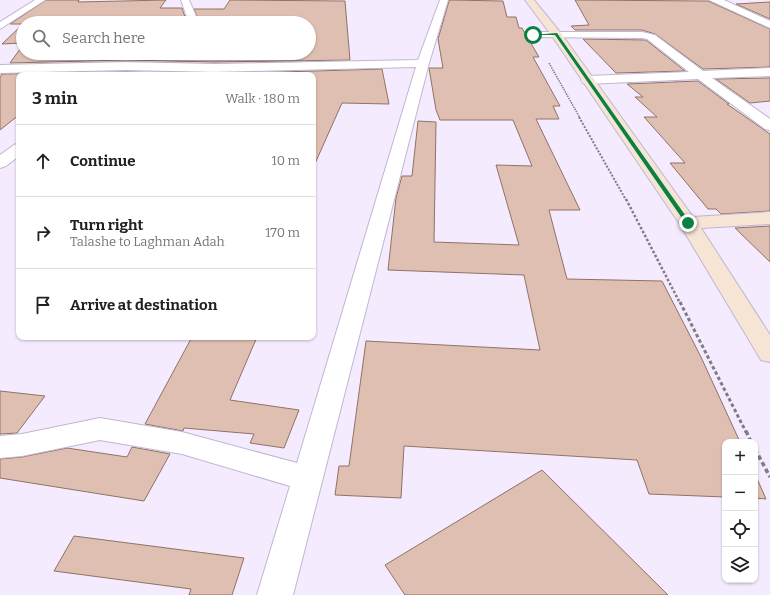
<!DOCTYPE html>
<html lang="en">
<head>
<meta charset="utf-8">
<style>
	:root { --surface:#fff; --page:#f6f6f6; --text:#202124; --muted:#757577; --line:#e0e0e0 }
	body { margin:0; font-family:Bitter,serif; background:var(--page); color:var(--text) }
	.controls { position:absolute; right:12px; bottom:12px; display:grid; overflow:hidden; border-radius:8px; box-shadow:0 1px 3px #0004 }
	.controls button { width:36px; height:36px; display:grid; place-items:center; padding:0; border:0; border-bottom:1px solid var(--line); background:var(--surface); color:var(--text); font:20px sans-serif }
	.stop { position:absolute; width:12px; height:12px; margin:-9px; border:3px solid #0b8043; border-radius:50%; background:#fff }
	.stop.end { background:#0b8043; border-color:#fff; box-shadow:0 1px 4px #0008 }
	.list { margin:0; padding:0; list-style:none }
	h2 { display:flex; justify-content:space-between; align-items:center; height:52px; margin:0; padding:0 16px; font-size:17px }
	h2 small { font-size:13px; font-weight:400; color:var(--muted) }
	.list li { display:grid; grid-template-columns:26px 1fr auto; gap:12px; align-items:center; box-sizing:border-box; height:72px; padding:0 16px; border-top:1px solid var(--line) }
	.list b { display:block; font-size:15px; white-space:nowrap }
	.list p { margin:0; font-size:13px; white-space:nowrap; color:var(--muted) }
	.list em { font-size:13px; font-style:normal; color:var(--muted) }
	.icon { flex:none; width:22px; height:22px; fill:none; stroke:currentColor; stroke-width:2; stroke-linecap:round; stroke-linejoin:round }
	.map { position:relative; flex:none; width:770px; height:595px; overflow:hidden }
	.search { position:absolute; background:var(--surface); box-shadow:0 1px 3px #0004; left:16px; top:16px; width:300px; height:44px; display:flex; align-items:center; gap:10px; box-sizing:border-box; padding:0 14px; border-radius:22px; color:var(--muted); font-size:15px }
	.panel { position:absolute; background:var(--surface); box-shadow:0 1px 3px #0004; left:16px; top:72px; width:300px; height:268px; border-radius:8px }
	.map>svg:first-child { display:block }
	.building { fill:#dfbfb1; stroke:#907266 }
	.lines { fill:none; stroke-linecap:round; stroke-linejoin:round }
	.street-casing { stroke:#c2b5d1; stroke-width:2 }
	.secondary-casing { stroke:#c2b5d1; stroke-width:2 }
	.path-far4 { stroke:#817b88; stroke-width:1.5; stroke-dasharray:1.5 1; stroke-linecap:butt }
	.path-far3 { stroke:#817b88; stroke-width:2; stroke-dasharray:2 1.5; stroke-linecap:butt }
	.path-far2 { stroke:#817b88; stroke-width:2.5; stroke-dasharray:2.5 2; stroke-linecap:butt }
	.path-far1 { stroke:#817b88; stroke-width:3; stroke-dasharray:3.5 2.5; stroke-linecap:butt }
	.path { stroke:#817b88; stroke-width:3.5; stroke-dasharray:4.5 3; stroke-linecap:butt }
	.street { fill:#fff; fill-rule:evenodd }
	.secondary { fill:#f6e4d5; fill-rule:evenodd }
	.route { fill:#0b8043 }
</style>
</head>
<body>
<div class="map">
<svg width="770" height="595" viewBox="0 0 770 595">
	<rect width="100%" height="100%" fill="#f4ecfe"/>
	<path class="building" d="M 46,0 L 79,0 L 78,2 L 166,0 L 160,8 L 182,8 L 187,23 L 23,23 L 23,43 L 2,44 L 23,24 L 10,24 Z
		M 230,0 L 345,1 L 350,60 L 214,62 L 126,60 L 10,63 L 23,45 L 23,53 L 309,53 L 309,23 L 200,23 L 194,9 L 224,9 Z
		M 451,0 L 503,1 L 507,17 L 516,17 L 519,28 L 522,28 L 539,57 L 533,57 L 560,106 L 553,106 L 559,119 L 536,119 L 580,210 L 549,210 L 567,279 L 662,281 L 701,357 L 740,442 L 725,442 L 725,497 L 649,494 L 637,460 L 404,446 L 401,498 L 335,495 L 339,466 L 349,466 L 366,341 L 540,350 L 524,275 L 388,270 L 396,198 L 402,176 L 412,176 L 418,121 L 436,122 L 434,242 L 519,245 L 496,165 L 532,166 L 513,120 L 440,120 L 436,110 L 429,68 L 443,68 L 438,39 L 449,1 Z
		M 575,0 L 708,1 L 770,29 L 770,67 L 703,69 L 655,34 L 642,30 L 575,30 L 571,26 L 589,25 Z
		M 770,2 L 770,19 L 736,4 Z
		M 583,39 L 646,40 L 685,71 L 616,73 Z
		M 382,69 L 389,104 L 342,103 L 313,168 L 313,75 L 19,75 L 19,115 L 0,130 L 0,77 L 2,74 L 126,72 L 214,74 Z
		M 770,78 L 770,101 L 750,103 L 716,79 Z
		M 698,81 L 729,104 L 727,104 L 770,134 L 770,211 L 721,214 L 716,209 L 708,209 L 670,163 L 685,163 L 644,117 L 657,117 L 635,97 L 643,97 L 627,84 Z
		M 770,226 L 770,262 L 735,228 Z
		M 192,337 L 257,337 L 230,400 L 299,410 L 284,448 L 250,443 L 254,434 L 184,428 L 183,431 L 145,424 Z
		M 0,391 L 45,396 L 17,433 L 0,434 Z
		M 132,447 L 170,454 L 144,501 L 0,478 L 0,459 L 22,457 L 67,448 L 127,457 Z
		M 542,470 L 668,595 L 405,595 L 385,565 Z
		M 755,474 L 766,499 L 755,498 Z
		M 74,536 L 244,558 L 232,595 L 189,595 L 191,589 L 54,571 Z"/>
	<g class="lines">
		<g class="street-casing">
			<path id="street" d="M 35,0 L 45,0 L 0,29 L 0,22 Z
				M 181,0 L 189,0 L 199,23 L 189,23 Z
				M 440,0 L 448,0 L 429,63 L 293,595 L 257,595 L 290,486 L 182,454 L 100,440 L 22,456 L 0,458 L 0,436 L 22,434 L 100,418 L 182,432 L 297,463 L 416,67 L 214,72 L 126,70 L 0,73 L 0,65 L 126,62 L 214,64 L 418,60 Z
				M 709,0 L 724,0 L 770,21 L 770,28 Z
				M 533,32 L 642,32 L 655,35 L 703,71 L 770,68 L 770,76 L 712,78 L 770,119 L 770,130 L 765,129 L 698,79 L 587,84 L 583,83 L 581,80 L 583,77 L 587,76 L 689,72 L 647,39 L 642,38 L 529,37 L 528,35 Z
				M 19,143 L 19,156 L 6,166 L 0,168 L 0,155 L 14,145 Z"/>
		</g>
		<g class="secondary-casing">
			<path id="secondary" d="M 525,0 L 534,0 L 560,32 L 693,217 L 770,212 L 770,224 L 701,228 L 770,335 L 770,362 L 761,360 L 679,223 L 552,36 Z"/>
		</g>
		<path class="path-far4" d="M 549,63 L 580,118"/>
		<path class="path-far3" d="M 579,117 L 626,200"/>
		<path class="path-far2" d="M 626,199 L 680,303"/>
		<path class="path-far1" d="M 680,302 L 746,432"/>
		<path class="path" d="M 746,431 L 751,442
			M 755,449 L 770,477"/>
		<use href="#street" class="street"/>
		<use href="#secondary" class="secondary"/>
	</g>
	<path class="route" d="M 557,33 L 690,222 L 690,224 L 686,224 L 555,35 L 531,35 Z"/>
</svg>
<div class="controls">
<button>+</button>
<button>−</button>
<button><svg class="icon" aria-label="locate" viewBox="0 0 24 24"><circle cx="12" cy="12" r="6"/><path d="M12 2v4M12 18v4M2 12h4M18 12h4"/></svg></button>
<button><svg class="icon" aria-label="layers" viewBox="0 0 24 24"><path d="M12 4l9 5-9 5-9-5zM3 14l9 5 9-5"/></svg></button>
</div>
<div class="stop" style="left:533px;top:35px"></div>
<div class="stop end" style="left:688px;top:223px"></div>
<div class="search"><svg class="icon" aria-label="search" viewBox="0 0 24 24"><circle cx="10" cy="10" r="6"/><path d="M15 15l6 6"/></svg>Search here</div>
<section class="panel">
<h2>3 min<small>Walk · 180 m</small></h2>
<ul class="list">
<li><svg class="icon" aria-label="ahead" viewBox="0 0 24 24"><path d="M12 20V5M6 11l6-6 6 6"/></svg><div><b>Continue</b></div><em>10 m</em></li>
<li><svg class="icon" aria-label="right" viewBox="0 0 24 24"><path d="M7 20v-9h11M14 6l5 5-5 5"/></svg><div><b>Turn right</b><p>Talashe to Laghman Adah</p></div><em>170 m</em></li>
<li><svg class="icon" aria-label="arrive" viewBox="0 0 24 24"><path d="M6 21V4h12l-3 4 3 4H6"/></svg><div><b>Arrive at destination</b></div></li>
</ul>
</section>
</div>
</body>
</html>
